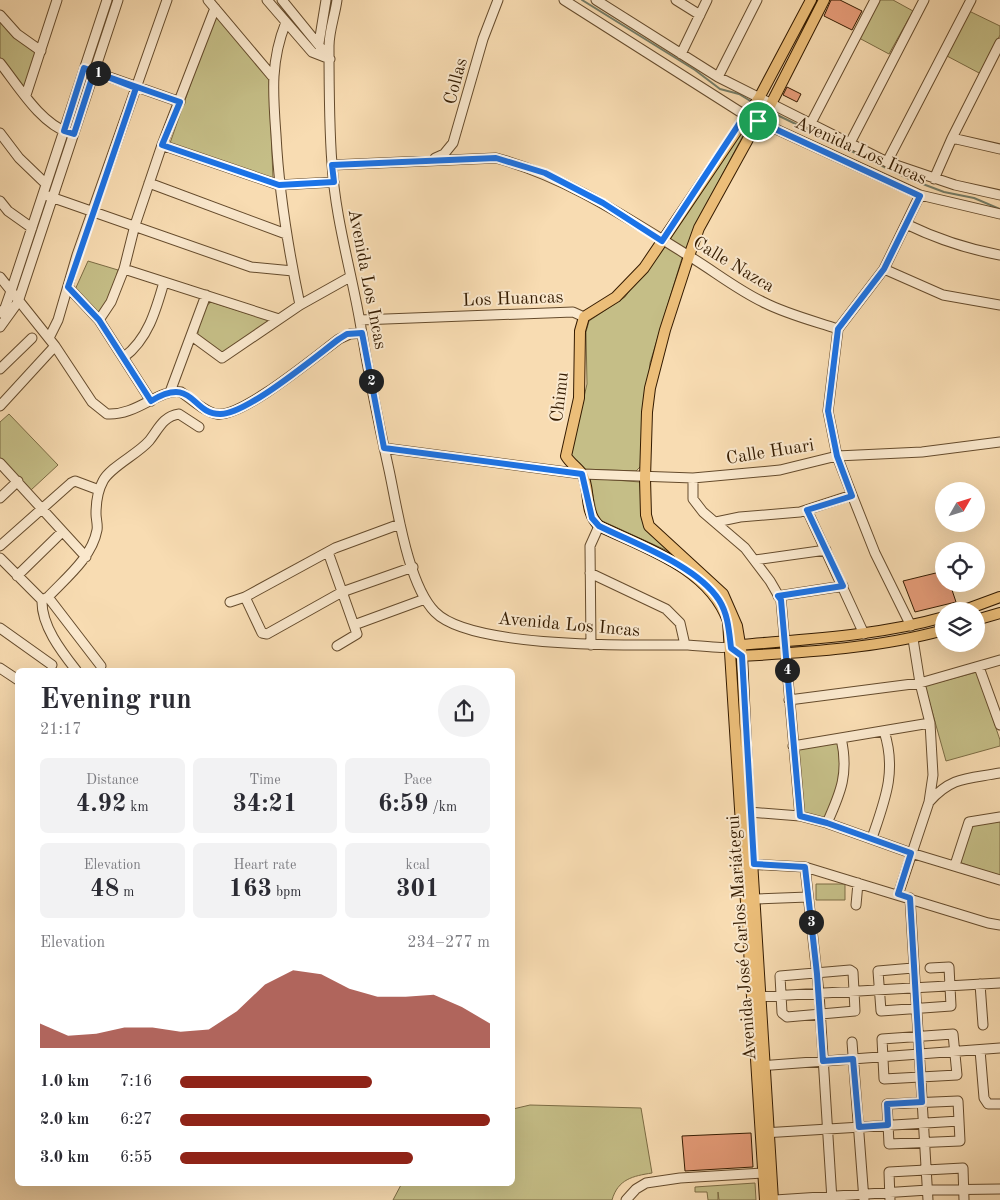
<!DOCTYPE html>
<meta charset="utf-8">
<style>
body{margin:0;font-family:"Old Standard TT",serif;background:#f2f2f3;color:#2b2b33;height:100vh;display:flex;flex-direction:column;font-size:19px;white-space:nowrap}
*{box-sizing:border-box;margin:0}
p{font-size:16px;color:#7c7c81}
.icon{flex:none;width:28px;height:28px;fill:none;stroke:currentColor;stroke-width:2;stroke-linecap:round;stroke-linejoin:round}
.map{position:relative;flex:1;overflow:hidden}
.details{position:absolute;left:15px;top:668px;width:500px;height:518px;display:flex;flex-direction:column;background:#fff;border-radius:8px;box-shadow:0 5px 20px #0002}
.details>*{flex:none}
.needle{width:32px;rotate:51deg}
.controls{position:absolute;left:935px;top:482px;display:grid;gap:10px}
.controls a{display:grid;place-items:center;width:50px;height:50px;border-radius:50%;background:#fff;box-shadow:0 5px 20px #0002;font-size:25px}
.pin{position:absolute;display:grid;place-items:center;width:42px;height:42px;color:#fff;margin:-21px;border:2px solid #fff;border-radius:50%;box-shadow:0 1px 5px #0007}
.km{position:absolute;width:25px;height:25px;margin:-12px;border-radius:50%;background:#222;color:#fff;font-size:14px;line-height:25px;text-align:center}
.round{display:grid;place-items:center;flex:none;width:52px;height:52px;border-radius:26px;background:#f2f2f3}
.head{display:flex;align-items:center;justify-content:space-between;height:85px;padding:0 25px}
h1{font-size:28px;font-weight:700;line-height:38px}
.metrics{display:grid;grid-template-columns:repeat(3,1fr);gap:8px;height:85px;padding:5px 25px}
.metrics div{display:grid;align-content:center;border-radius:8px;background:#f2f2f3;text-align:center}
.metrics b{font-size:25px;font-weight:700}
.metrics small{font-size:14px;font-weight:400}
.metrics p{font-size:14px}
.chart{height:140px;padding:10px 25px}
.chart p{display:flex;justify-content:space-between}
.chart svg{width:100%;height:90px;margin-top:5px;fill:#8f2418;opacity:.7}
ul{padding:0 25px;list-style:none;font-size:16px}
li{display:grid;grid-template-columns:80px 60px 1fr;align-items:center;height:38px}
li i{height:12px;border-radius:6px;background:#8f2418}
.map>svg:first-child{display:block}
</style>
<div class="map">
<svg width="1000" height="1200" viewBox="0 0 1000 1200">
<rect width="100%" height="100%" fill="#f8dcb2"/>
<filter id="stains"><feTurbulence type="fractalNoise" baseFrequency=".004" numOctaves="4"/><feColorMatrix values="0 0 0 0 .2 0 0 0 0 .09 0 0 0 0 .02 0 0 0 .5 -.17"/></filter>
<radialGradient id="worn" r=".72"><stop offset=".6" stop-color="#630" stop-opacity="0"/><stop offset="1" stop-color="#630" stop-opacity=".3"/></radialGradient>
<path fill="#c5be87" stroke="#7c6c44" d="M880,0H893L913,11L889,54L859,38Z
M969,11L1000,26V35L981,74L947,56Z
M215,14L269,78L273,179L169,146Z
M0,17L38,52L26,89L0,58Z
M746,121L748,126L712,194L686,252L662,237Z
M661,245L667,246L682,258L650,363L642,465L636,471L581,469L572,458L571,453L587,384L586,332L589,321L625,297Z
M88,261L118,270L111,296L99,313L74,292Z
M211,302L271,321L221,353L198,337C197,328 203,306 211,302Z
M9,414L58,465L31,490L0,458V422Z
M589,478L640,482L642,518L670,552L598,519Z
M977,672L1000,740V746L946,761L925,686Z
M838,741L842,770L826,821L801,814L795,747Z
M1000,820V877L959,862L972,826Z
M816,884H845V900H816Z
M530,1105L641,1108L652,1173C633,1176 618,1179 612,1200H393L402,1183L512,1182L513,1109Z
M755,1183L756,1200H719L718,1192V1200H708L707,1192H695V1187Z"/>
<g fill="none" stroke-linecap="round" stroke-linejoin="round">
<path stroke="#737c67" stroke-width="2" d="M582,0L695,70L720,89L739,94L752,102
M771,112L907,178L944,192L974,198L1000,209"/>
</g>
<path fill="#e89d7a" stroke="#341b00" d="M840,0L862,11L852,30L824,16L831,0Z
M787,87L801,94L797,102L783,95Z
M944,571V584H950L956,602L915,612L903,581Z
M751,1133L753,1167L685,1171L682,1136Z"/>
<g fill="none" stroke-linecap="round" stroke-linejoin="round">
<g stroke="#654b2c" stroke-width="11">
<path id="minor" d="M208,0L272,76
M267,0L312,52L330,59
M282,0L330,59
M337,0C335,15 329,31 329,46C329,85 329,126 332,164C335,217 351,270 360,322C368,371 378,421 389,470C397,507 408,585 435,612C471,649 635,645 688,645C705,646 725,650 740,645
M564,0L745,115L920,195L1000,214
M596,0L718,77L887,162L955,185L1000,195
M676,0L700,15
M0,15L17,34L41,51
M286,22C270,62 273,94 276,135C279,193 288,248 300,305
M319,43L326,0
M681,54L707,0
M0,63C19,87 40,123 69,133
M89,70L180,102
M718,77L757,0
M26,95L57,0
M811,123L875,0
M0,133L19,158L46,184
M952,138L1000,149
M850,143L924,0
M162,145L279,185L334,182
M435,158L444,154L453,143L483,39L498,0
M887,162L971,0
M332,165L496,158C567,177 627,218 689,256C714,271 736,289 763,302C786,314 814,321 838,329
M934,179L952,138L1000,43
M149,183L286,234
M48,196L251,267L293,271
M0,201L8,211L32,228
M906,224C937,239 967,249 1000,255
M124,269L279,319
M884,269L943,295L1000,305
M0,277L55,346L92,402L107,414C137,416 159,388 181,392C191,399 205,412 217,414C242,418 317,355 339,339L350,334L362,333
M68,287L99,320L151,401
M0,313L5,308L11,291L107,0
M99,320L111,302L124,269L135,225L162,145L215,8
M360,320L573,312L584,317
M0,327L18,302L118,0
M192,336L222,358L300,305L350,277
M49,338L58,320L77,255L167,0
M124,357C148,339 156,310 164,282
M0,369L32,338
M170,392L206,295
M0,406L55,346
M384,448L582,474L693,478L780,470L837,456L922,452L1000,442
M0,463L86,557
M693,478V499L703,512L745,548L770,581L781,600L800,816
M0,498L18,481
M807,510L864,634
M716,522L740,517L800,512L852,495
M0,546L71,483L75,481L99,490
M328,552L357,634L337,646
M0,558L42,600C41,625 61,651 76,670
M755,560L826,550
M590,573L666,609L680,623L685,645
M17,576L62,532
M778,596L843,586
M48,597L101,666
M245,597L262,633L267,634L342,592L413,567
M42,600L48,597C67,577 92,557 97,530C98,525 96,519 96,514C96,504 98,490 103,481C110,467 138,454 149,441C158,430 163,416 179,414L199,427
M230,602L245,597L335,548L400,524
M354,625L425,599
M911,626L875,553L852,495L837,456L828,411L838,329L884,269L920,195
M0,628L52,665
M591,645L590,546L599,526
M979,667L1000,725
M0,668L18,680
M789,700L920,683L1000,660
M793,746L930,723
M929,802C952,776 968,779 1000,773
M749,812L800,816L827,823L911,853L1000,880
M827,823C841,792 849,773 841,738
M872,838C885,800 897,771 884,731
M747,864L805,867L988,923L1000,925
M955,865L969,822L1000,817
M805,867L819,993L832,1200
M898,895L929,802L933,775L930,723L920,683L913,639
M910,898L928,1200
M756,899L808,897
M856,905L858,883
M913,968L878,971L881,1011L951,1006L949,967L930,968
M850,970L853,972L855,1011L787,1017L782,1013L780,976Z
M980,984L983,1025
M753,997L1000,983
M953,1034L957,1075L884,1079L882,1039Z
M852,1042L864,1200
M980,1050L984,1098L988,1104H1000
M758,1066L1000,1048
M958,1101L960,1141L889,1144L887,1104Z
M763,1133L959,1121
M626,1200L636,1189L646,1183L680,1178L763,1173L770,1175
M775,1200L928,1190L1000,1189
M890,1200L889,1172L963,1168L964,1200"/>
</g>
<g stroke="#341b00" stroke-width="12">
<path id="major" d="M962,611L1000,597
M976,620L1000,613
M740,645C808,639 877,636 944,617
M738,653L742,656C809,652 879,648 944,630
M765,1200L728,621C709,568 645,548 599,526C583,510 591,489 582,474C578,468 570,463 566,456L579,398L580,331L584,317L616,297L644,268L759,98L811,0
M773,1200L749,812L742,656L737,626L723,594L649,526L646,515L645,478L647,412L650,388L665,330L689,256L699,228L758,121L771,104L824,0"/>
</g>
<use href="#minor" stroke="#fae8cd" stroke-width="9"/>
<use href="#major" stroke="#ecbe79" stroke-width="10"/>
</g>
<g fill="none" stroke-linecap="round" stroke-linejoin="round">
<g stroke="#fff" stroke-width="10">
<path id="route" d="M758,121L745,115L662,241L603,203L545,173L496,158L332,165L334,182L279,185L162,145L180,102L94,72L74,134L64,131L84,68L100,74L136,88L68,287L99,320L151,401C194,375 191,414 220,414C246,415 316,356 339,339L347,334L362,333L384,448L582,474L592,518L599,526C635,544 696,565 719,600C728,614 729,631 731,648L742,656L754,864L805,867L817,974L823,1061L853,1059L859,1127L888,1125L887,1104L922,1102L910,898L898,894L911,853L827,823L800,816L781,600L778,596L843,586L807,510L852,496L837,456L828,411L838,329L884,269L920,196L758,121"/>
</g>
<use href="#route" stroke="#1a73e8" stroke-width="6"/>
</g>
<g text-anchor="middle" stroke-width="4" stroke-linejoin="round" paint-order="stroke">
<g font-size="18" fill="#341b00" stroke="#fae8cd">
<text transform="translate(455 81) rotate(-75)" y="6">Collas</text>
<text transform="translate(861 150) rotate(24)" y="6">Avenida Los Incas</text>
<text transform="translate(734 264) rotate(31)" y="6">Calle Nazca</text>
<text transform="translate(368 279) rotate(79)" y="6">Avenida Los Incas</text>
<text transform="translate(513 298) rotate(-2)" y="6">Los Huancas</text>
<text transform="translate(559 397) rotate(-83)" y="6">Chimu</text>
<text transform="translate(770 451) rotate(-9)" y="6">Calle Huari</text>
<text transform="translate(569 624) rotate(5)" y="6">Avenida Los Incas</text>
<text transform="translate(741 938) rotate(-94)" y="6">Avenida José Carlos Mariátegui</text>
</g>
</g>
<rect width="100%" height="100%" filter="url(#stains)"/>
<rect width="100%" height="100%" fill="url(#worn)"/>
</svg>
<div class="controls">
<a><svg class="needle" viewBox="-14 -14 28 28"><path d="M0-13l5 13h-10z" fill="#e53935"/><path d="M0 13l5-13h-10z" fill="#7c7c81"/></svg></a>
<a><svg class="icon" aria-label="locate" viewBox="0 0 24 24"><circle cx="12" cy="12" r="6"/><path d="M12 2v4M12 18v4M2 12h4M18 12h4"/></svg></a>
<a><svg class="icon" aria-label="layers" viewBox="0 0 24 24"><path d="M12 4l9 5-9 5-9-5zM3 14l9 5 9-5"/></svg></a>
</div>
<div class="pin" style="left:758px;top:121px;background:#1e9e55"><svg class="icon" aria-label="arrive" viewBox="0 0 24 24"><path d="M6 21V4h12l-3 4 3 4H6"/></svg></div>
<b class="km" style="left:98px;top:73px">1</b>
<b class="km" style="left:371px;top:381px">2</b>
<b class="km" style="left:811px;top:922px">3</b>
<b class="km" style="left:787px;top:670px">4</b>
<section class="details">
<div class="head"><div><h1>Evening run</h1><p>21:17</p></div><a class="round"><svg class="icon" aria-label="share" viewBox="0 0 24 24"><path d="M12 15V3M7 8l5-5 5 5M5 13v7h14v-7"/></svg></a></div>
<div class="metrics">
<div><p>Distance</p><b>4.92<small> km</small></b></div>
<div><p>Time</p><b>34:21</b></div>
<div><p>Pace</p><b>6:59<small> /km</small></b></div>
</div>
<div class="metrics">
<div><p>Elevation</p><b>48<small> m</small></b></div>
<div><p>Heart rate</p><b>163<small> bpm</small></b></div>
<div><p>kcal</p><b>301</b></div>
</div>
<div class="chart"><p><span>Elevation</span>234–277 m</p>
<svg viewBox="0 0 160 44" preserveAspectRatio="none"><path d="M0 44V32L10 38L20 37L30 34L40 34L50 36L60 35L70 26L80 13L90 6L100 8L110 15L120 19L130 19L140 18L150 24L160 32V44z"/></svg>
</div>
<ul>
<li><b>1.0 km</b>7:16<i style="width:62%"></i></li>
<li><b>2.0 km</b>6:27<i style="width:100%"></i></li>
<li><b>3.0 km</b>6:55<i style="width:75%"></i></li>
</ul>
</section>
</div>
